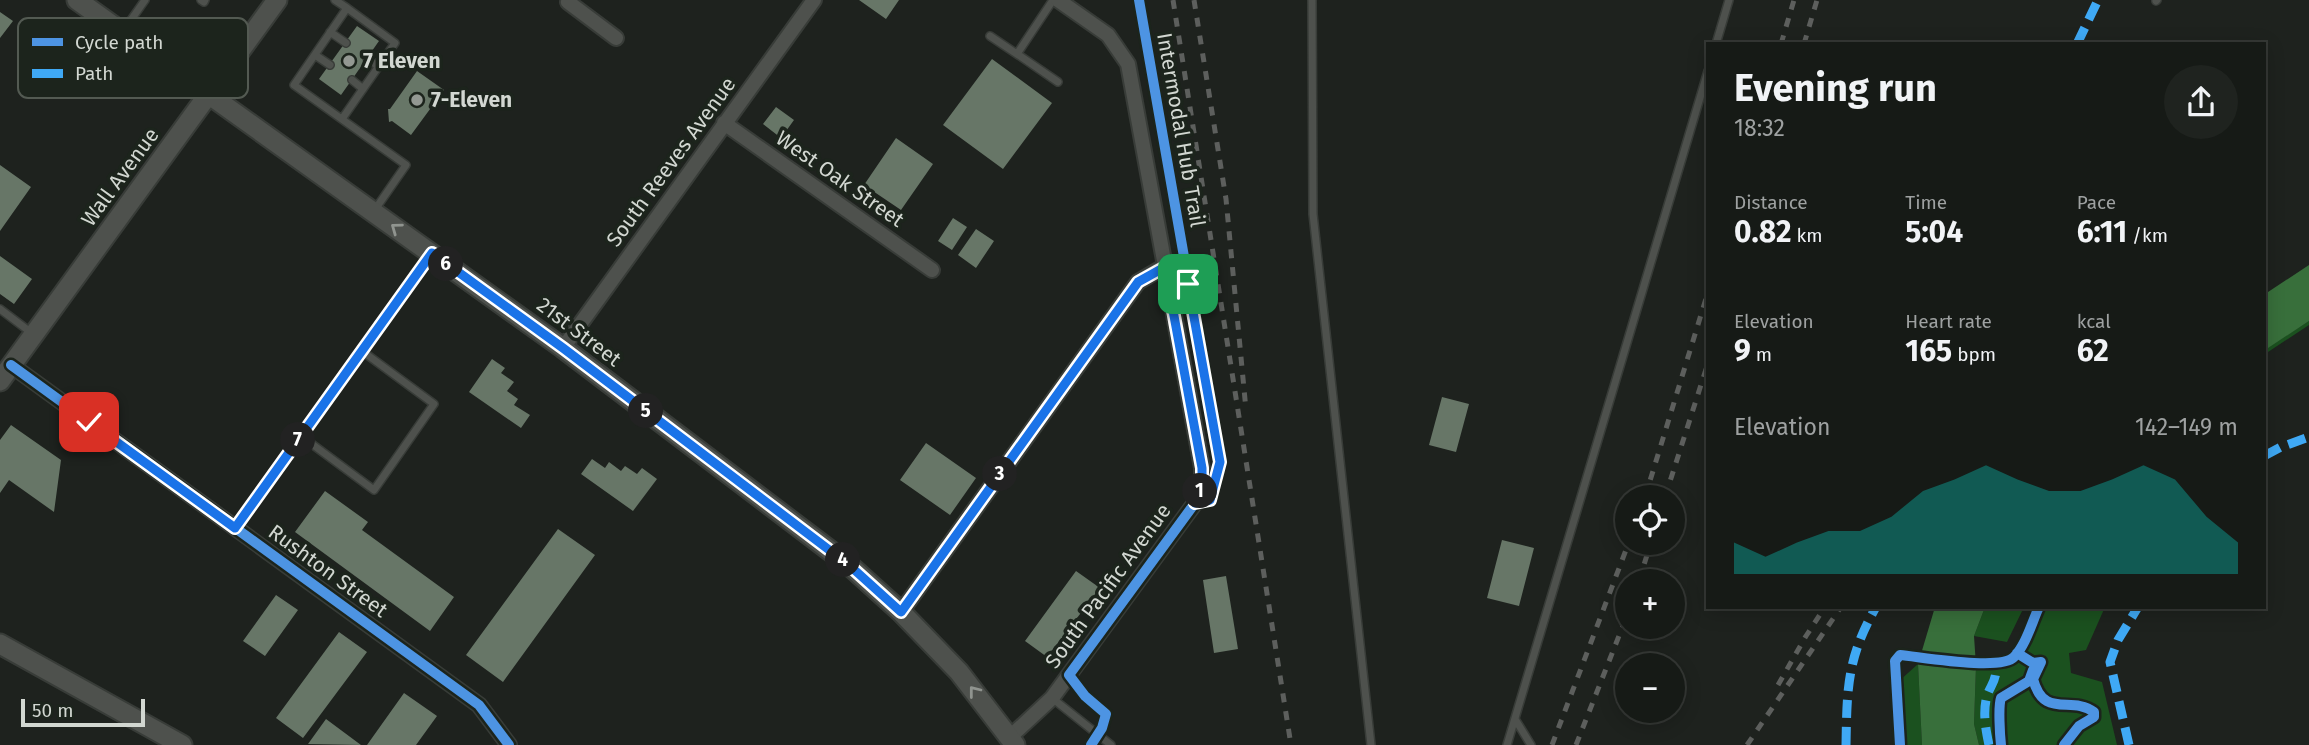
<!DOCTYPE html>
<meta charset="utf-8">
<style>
body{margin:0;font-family:"Fira Sans",sans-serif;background:#1f231f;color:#f1f3f6;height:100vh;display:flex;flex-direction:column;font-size:26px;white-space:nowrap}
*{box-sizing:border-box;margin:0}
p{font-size:23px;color:#9ea1a1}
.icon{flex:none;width:38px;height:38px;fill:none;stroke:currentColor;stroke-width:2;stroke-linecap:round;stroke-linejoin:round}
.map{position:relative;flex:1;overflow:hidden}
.panel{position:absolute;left:1706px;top:42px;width:560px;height:567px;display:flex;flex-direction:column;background:#161a16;border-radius:0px;box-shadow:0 4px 18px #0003,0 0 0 2px #353835}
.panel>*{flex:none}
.fabs{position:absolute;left:1615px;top:485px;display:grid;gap:14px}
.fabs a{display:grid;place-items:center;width:70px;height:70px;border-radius:50%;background:#161a16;box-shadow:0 4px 18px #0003,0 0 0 2px #353835;font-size:35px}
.scale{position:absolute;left:21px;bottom:18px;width:124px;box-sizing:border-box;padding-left:7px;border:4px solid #d2d7d1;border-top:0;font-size:19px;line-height:24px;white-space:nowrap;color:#d2d7d1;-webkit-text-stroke:5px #1c241c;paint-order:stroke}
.pin{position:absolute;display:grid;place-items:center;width:60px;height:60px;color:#fff;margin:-30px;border-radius:14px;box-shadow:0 4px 10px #0006}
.km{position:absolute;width:35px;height:35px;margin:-18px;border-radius:50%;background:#222;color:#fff;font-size:19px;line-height:35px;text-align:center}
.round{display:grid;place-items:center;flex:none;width:74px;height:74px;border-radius:37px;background:#1f231f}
.overview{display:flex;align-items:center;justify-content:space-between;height:119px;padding:0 28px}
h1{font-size:38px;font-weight:700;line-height:52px}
.figures{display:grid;grid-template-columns:repeat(3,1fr);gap:10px;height:119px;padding:7px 28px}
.figures div{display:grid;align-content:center}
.figures b{font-size:30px;font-weight:700}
.figures small{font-size:19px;font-weight:400}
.figures p{font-size:19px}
.chart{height:196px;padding:14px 28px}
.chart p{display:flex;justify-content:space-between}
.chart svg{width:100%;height:126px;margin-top:7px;fill:#0f766e;opacity:.7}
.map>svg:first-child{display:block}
</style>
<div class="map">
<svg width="2309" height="745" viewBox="0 0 2309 745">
<rect width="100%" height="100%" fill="#1e221e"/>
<path fill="#1b511f" d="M2309,321V325L2265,354L2264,350Z
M1985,607H2024L2007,642L1974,636Z
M2045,607H2105L2086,650L2069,653L2071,673L2102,682L2117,745H1979L1974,724L1976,666C1991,668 2003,670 2015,662Z
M1918,664L1922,745H1904L1898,682Z"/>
<path fill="#386f3b" d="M2309,265V321L2265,350V294Z
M1935,607H1985L1974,636L1976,666L1974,724L1979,745H1922L1918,664Z"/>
<path fill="#677667" d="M859,0H899L886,19Z
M0,12L13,21L0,38Z
M357,26L379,41L341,95L319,79Z
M992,59L1052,103L1003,169L943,125Z
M417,71L444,90L411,135L392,121L389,122L388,109H390Z
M776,107L794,120L781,138L763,124Z
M896,138L933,164L901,210L864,185Z
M0,165L31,187L0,231Z
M953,218L967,227L952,250L938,241Z
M976,229L994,241L976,268L958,255Z
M0,256L32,279L14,304L0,294Z
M492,359L505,368L501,373L514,382L507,391L518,399L514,405L530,415L521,428L469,392Z
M1442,397L1469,404L1456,452L1429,445Z
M11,425L61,460L54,512L9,480L0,493V440Z
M926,443L976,478L950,515L900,480Z
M592,459L605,468L609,462L621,471L625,466L637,474L642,468L657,479L633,511L581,474Z
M325,491L368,522L362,530L454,597L430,631L295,532Z
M558,529L595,555L503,682L466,655Z
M1502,540L1534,548L1519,606L1487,598Z
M1076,571L1100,588L1047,657L1025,641Z
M1226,576L1238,649L1214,653L1203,580Z
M276,595L298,610L265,656L243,641Z
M339,632L367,652L303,738L276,718Z
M404,693L437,716L416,745H367Z
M326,719L361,745L308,744Z"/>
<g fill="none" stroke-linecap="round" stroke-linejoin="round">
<g stroke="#383c38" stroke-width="10">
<path id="service" d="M201,0L204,2L205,0
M335,0L347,8L294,85L406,165L374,211
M1053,0L1017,54L1058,82
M1312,0L1313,214L1371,745
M2156,1L2157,0
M124,30L145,0
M330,32L346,43
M990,36L1017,54
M1716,44L1729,0
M315,55L330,65
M367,58L379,67
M352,80L363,89
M342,119L395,43L347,8
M0,309L33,334
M301,436L374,490L434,404L362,351
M235,528L432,254
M1052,698L1111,745
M1515,719L1531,745
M1507,745L1708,71"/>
</g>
<g stroke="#383c38" stroke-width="18">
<path id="minor" d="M569,0L568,2L616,38
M724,123L932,270
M563,348L814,0
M11,365L479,705L509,745
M901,612L1138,282L1165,266
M1010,737L1052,698L1195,503L1202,487V468L1128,64L1108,35L1058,0"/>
</g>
<g stroke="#383c38" stroke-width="23">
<path id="secondary" d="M77,0L563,348L849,565L901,612L959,672L1015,745
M0,381L277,0
M0,644L182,745"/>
</g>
<use href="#service" stroke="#4e514d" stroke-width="7"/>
<use href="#minor" stroke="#4e514d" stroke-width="14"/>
<use href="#secondary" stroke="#4e514d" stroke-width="19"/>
<path stroke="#5d5f5d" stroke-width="5" stroke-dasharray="9 9" stroke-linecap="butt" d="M1173,0L1291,745
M1194,0L1226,199L1246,410
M1781,44L1794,0
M1804,44L1817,0
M1645,497L1708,292
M1665,497L1708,363
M1639,581L1651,542
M1778,685L1806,636L1825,607
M1552,745L1629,542
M1576,745L1628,613
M1747,745L1841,607"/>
<path stroke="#3fa9f5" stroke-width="9" stroke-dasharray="18 9" stroke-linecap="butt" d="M2077,44L2098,0
M2264,456L2281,447L2309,437
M1846,745C1847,688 1847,658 1876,607
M1989,745C1986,731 1983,715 1986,700C1989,685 1997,684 1996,664
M2129,745L2110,662L2118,640L2138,607"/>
<g stroke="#1c241c" stroke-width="15">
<path id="cycleway" d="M11,365L479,705L509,745
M2017,653L2033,663L2041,662L2033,679C2044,720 2071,695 2094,712V717L2079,726L2064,745
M1091,745L1102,728L1106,714L1085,696L1069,675L1195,503L1210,500L1220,462L1139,0
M1900,745L1895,661L1900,655C1922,657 2001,671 2014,657C2026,645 2032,622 2039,607
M2001,745C2000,736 1998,706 2001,698L2029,681L2033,670"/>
</g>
<use href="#cycleway" stroke="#4d94e3" stroke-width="10"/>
</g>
<defs><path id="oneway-chevron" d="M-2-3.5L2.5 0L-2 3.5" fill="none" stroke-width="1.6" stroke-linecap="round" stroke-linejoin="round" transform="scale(1.75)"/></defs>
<g stroke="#90948f">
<use href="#oneway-chevron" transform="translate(396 228) rotate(-144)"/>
<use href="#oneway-chevron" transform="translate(974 691) rotate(-128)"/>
</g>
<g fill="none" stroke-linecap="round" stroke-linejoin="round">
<g stroke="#fff" stroke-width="14">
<path id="route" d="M89,422L235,528L432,253L563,348L849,565L901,612L1138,282L1165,267L1202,468V486L1195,503L1210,500L1220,462L1188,284"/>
</g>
<use href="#route" stroke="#1a73e8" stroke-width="9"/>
</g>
<g fill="#939892" stroke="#1c241c" stroke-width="2.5">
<circle cx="349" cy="61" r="7"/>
<circle cx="417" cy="100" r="7"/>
</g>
<g text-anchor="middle" stroke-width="7" stroke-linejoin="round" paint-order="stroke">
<g font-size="21" font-weight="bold" fill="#d2d7d1" stroke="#1c241c" text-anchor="start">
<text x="363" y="68">7 Eleven</text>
<text x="431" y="107">7-Eleven</text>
</g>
<g font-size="21" fill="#d2d7d1" stroke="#1c241c">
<text transform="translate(1181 130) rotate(80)" y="7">Intermodal Hub Trail</text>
<text transform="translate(671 162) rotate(-54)" y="7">South Reeves Avenue</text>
<text transform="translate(120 177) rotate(-54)" y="7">Wall Avenue</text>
<text transform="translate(840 179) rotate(35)" y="7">West Oak Street</text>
<text transform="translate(579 332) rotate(37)" y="7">21st Street</text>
<text transform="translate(328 571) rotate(36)" y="7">Rushton Street</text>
<text transform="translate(1108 586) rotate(-54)" y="7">South Pacific Avenue</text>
</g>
</g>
<rect x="18" y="18" width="230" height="80" rx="10" fill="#1c241c" stroke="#535a52" stroke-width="2"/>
<rect x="32" y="38" width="31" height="8" fill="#4d94e3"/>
<rect x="32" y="69" width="31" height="9" fill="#3fa9f5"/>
<g font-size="19" fill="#d2d7d1">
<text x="75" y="49">Cycle path</text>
<text x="75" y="80">Path</text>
</g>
</svg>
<div class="fabs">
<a><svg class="icon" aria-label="locate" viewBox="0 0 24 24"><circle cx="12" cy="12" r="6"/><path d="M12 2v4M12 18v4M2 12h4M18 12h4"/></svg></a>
<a>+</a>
<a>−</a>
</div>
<div class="scale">50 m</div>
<div class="pin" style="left:1188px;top:284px;background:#1e9e55"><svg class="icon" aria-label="arrive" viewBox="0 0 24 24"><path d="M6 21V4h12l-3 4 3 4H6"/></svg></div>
<div class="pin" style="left:89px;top:422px;background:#d93025"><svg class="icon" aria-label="check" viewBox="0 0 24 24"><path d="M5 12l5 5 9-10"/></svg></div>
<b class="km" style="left:1200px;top:491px">1</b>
<b class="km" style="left:1000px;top:474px">3</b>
<b class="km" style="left:843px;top:560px">4</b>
<b class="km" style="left:646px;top:411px">5</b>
<b class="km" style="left:446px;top:264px">6</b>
<b class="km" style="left:298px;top:440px">7</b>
<section class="panel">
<div class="overview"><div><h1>Evening run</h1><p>18:32</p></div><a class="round"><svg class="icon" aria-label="share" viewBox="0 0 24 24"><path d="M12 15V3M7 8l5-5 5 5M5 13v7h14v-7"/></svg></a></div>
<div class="figures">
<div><p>Distance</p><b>0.82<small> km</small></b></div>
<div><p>Time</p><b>5:04</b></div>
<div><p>Pace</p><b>6:11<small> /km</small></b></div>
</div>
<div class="figures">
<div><p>Elevation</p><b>9<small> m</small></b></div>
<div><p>Heart rate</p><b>165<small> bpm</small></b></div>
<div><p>kcal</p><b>62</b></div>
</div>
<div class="chart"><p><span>Elevation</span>142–149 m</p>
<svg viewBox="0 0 160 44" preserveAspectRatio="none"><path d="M0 44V33L10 38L20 33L30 29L40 29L50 24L60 15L70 11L80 6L90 11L100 15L110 15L120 11L130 6L140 11L150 24L160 33V44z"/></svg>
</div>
</section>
</div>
